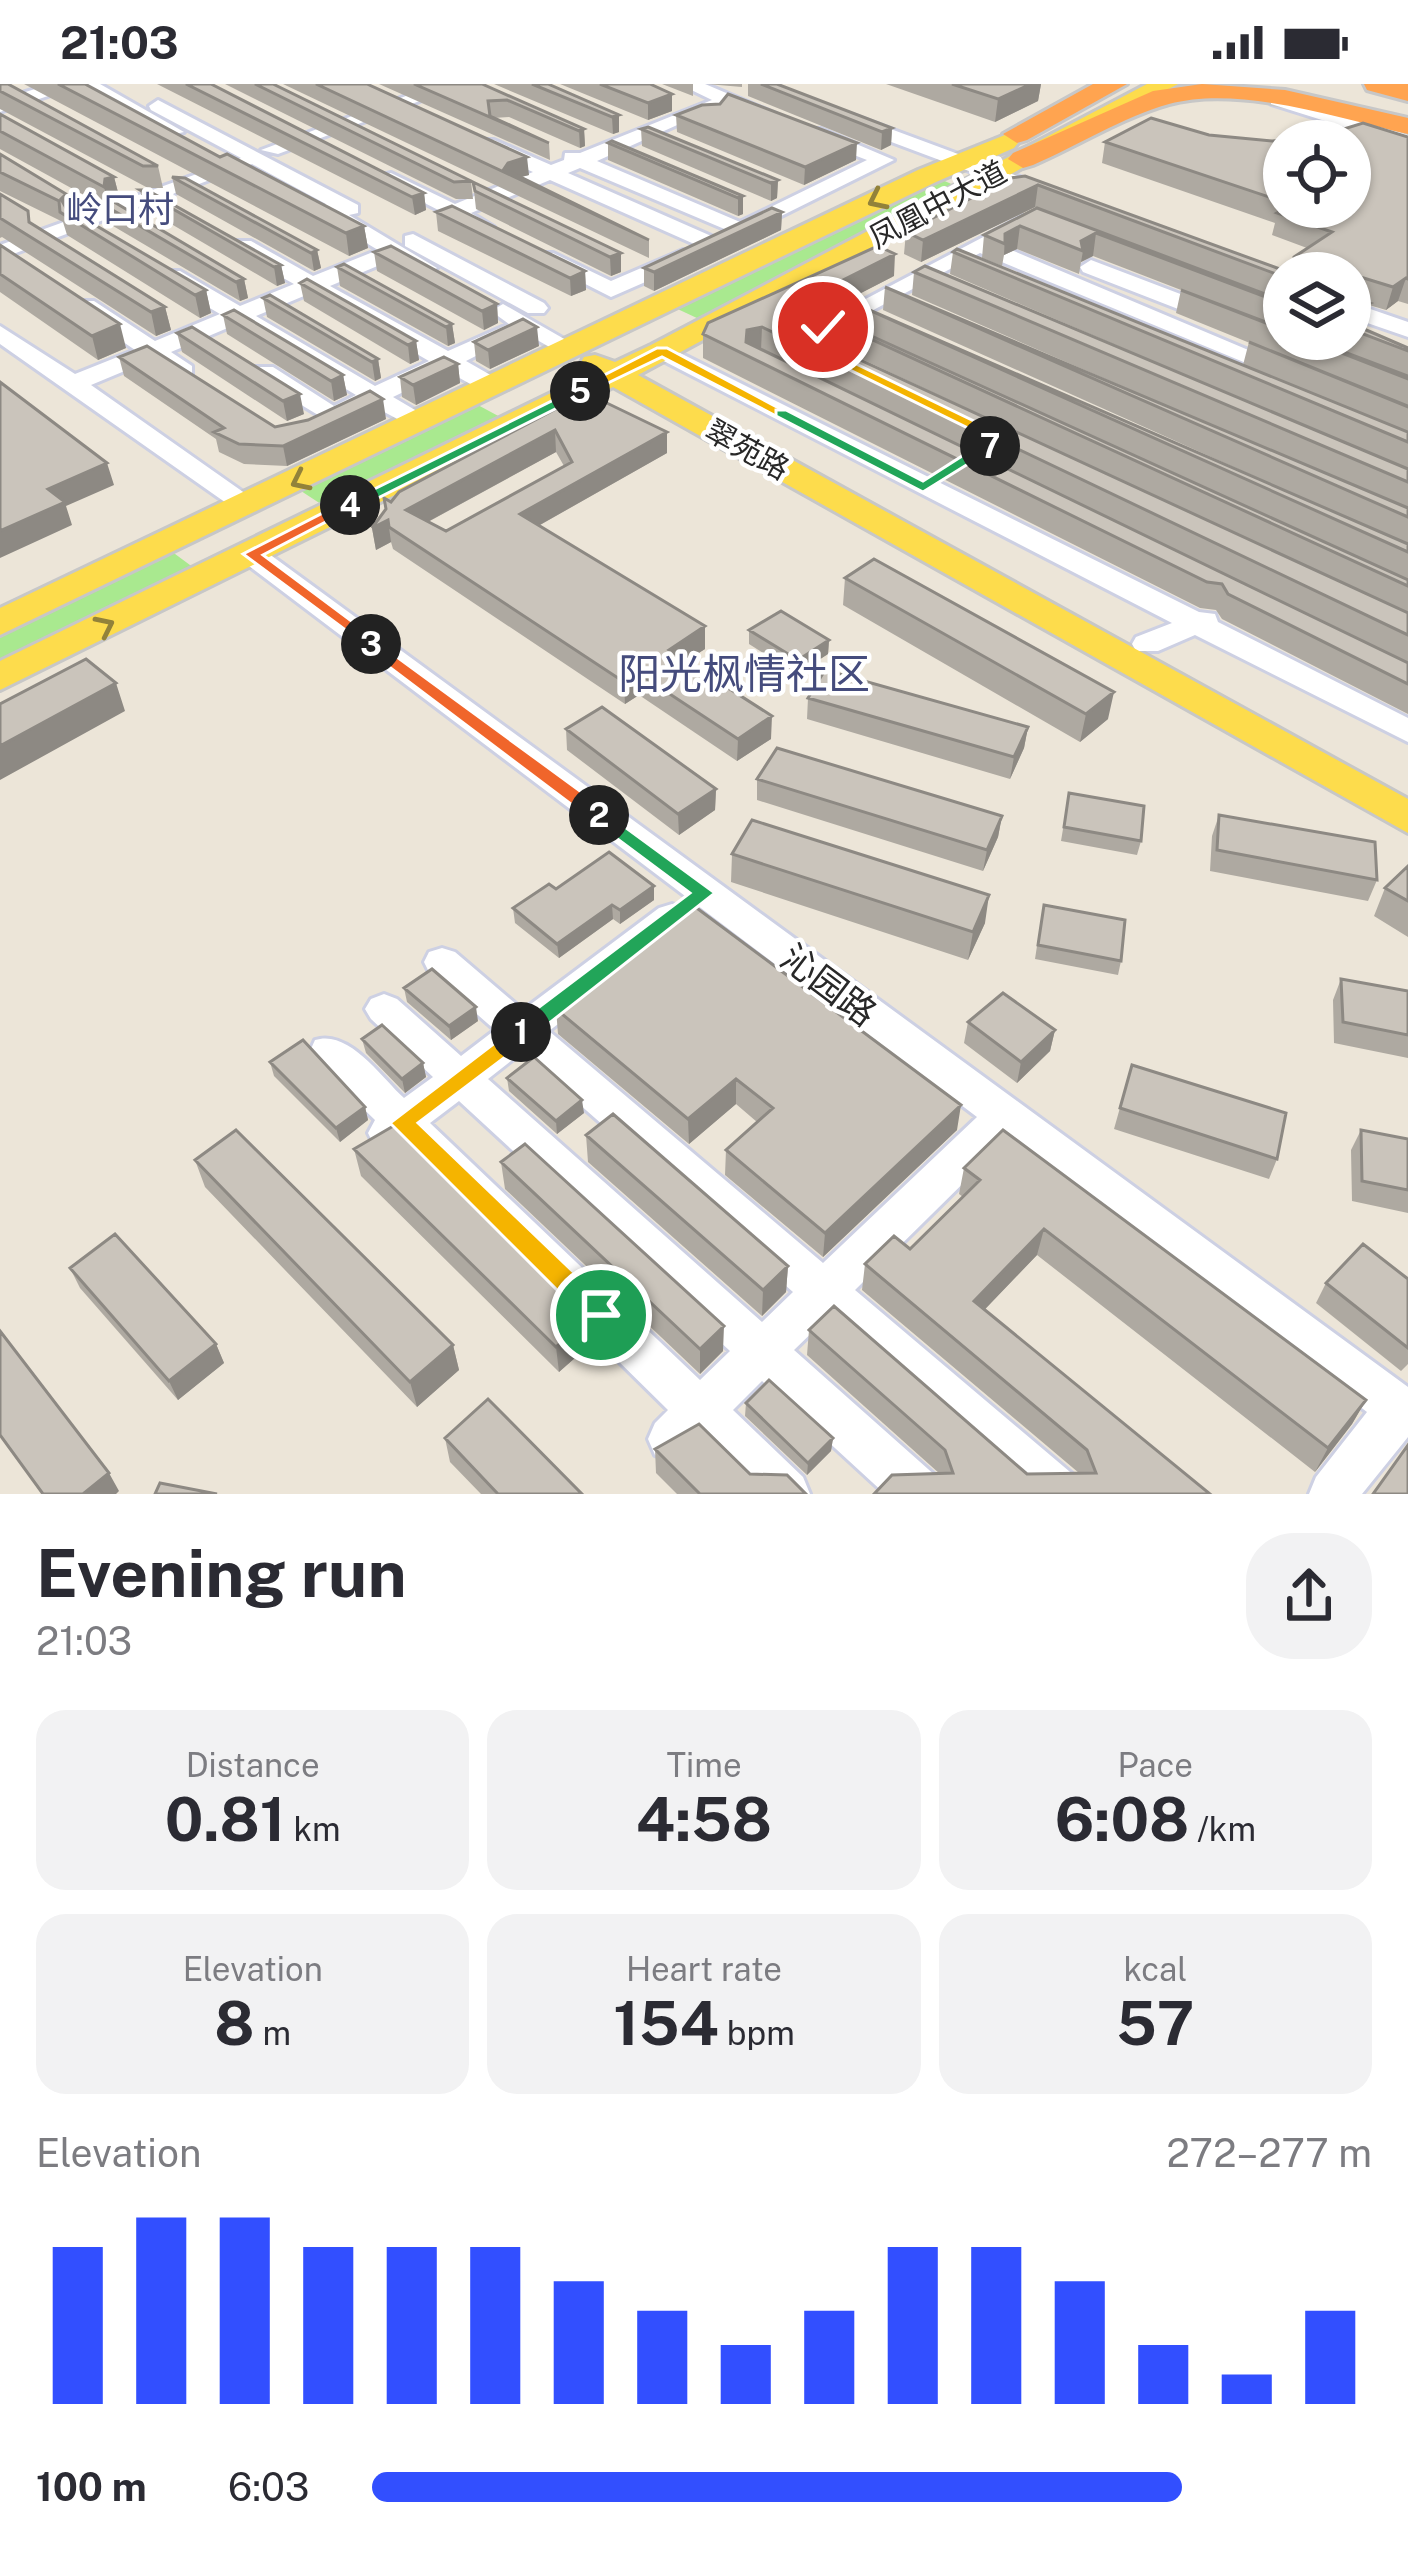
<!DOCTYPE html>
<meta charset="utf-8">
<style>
body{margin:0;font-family:"Public Sans","Noto Sans SC",sans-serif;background:#f2f2f3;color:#2b2b33;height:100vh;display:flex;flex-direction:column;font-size:45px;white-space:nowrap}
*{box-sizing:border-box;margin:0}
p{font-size:39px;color:#7c7c81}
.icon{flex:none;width:66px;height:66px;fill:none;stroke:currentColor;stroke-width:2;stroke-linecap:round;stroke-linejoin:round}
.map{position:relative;height:1410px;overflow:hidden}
.sheet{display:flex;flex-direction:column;background:#fff;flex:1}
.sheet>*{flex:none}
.controls{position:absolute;left:1263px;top:36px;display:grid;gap:24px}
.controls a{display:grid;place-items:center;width:108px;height:108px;border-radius:50%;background:#fff;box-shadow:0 3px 9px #0004;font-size:60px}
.pin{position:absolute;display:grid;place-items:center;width:102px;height:102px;color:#fff;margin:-51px;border:6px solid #fff;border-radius:50%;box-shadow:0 3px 12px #0007}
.km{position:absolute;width:60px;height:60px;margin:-30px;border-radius:50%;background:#222;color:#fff;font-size:33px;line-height:60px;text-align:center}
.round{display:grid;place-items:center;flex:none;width:126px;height:126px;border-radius:48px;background:#f2f2f3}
.overview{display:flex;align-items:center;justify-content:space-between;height:204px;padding:0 36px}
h1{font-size:66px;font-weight:700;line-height:90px}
.stats{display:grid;grid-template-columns:repeat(3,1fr);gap:18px;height:204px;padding:12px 36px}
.stats div{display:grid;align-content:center;border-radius:30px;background:#f2f2f3;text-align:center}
.stats b{font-size:60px;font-weight:700}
.stats small{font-size:33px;font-weight:400}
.stats p{font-size:33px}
.chart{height:336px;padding:24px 36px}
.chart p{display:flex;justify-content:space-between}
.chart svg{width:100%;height:216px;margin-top:12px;stroke:#324fff;stroke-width:6}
ul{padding:0 36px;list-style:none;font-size:39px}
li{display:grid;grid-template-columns:192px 144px 1fr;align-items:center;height:90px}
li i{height:30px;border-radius:15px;background:#324fff}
.status{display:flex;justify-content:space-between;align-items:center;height:84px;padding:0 60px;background:#fff;direction:ltr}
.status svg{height:33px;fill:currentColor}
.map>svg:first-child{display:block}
</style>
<div class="status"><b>21:03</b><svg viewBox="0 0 49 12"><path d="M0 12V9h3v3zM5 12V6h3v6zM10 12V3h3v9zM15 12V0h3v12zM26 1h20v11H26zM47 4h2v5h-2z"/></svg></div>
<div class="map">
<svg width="1408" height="1410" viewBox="0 0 1408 1410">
<rect width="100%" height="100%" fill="#ece5d8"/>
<path fill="#a9e98f" d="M933,92L963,105L699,235L669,221Z
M476,320L502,334L327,424L301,407Z
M167,464L194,484L0,579V544Z"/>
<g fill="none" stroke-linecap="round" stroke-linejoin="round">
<g stroke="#cdd0e3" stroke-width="6">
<path id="minor" d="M51,0H100L184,48L167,52L78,2L0,28V16Z
M438,0H465L278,70L261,66Z
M679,0H705L776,30L766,36L724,20L597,77L740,138L867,76L807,53V45H821L894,76L741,152L580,84L568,89L718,155V165L710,167L550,96L471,129L494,143L483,149L374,93L391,89L455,120L533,88L480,64V56H494L551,81L564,76L565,69H580L712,16Z
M1271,12H1285L1408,51V63L1271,20Z
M158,16L358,121V129L349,131L437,184L426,191L394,175L330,202L448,267L509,240L491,227L503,220L580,264L576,269H560L523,248L466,277L501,297L504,302L501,307H483L447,287L393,313L427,333L431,338L427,343L418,346L373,322L333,340L255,293V283H273L334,322L356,311L237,240L171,268L192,282V292H174L151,276L91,301L263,422L249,430L239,428L0,260V242L75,290L135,266L78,227V217H94L155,257L220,230L164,197V187H180L240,222L294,200L235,167V157H251L313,192L378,166L318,130V122L326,120L252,80L0,175V161L241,74L151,26L149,22ZM311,209L429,277L375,302L256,232Z
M853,31L1031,97L1034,101L1017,105L846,41L843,37Z
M1023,132L1034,138L1031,143L997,160L1296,286L1293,291H1275L980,169L806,262L798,264L786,257Z
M413,150L544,219L548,224L544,229H528L405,162V152Z
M683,166L694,173L691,178L611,213L534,174L537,169H553L611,197Z
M1091,176L1225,227L1229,232L1217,239L1209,237L1083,188L1080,183Z
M1350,218L1408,238V253L1350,233Z
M662,260L1199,528L1215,530L1218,538L1408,634V658L1195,551L1158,567H1136L1132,560L1136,553L1172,539L654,272L650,267Z
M251,462L261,464L1408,1303V1353L1362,1410H1309L1316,1393L1367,1328L1007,1056L855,1206L1076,1393L1083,1410H1023L825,1236L794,1266L937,1393L944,1410H885L762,1297L733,1326L803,1393L810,1410H752L700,1358L671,1378L655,1371L648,1355L655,1339L668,1326L400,1062L388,1066L374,1061L368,1049L375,1036L315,978L310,967L315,956C349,945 381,993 404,1014L433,993L371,935L365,925L371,915L384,910L397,915L461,972L495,946L429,888L424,878L429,868L442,864L455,868L523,926L659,824L672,820L685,824L690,833L685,842L549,947L823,1179L977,1033L241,476L237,470L241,464ZM521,969L793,1208L762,1238L488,995ZM459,1017L730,1267L700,1296L430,1039Z"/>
</g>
<g stroke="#c7c7c7" stroke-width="6">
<path id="major" d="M1147,0H1178L638,291L1408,715V749L613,303L0,606V577L590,290L580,280L584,273L595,271L615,278L651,261Z
M1005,51L1014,54L1018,59L1014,64L936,98L0,551V524L918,86Z"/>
</g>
<g stroke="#c7c7c7" stroke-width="6">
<path id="highway" d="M1093,0H1127L1027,56L1017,59L1003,50Z
M1202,0L1285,6L1408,34V50C1338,34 1240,1 1169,20C1123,33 1077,62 1033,81L1023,84L1008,75L1013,69L1153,7Z
M1364,0H1408V17L1367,6Z"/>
</g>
<use href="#minor" fill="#fff" fill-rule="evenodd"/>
<use href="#major" fill="#fddc4c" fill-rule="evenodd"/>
<use href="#highway" fill="#ffa450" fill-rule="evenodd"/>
</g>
<path fill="#aea9a1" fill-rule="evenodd" d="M0,0L158,82L163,104H148L0,25Z
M24,0H85L220,73L364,142L368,164L349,172Z
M157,0H211L424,109L426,126L415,131Z
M225,0H273L471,97L473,115H456Z
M283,0H367L529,91L521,93L649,156V174Z
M379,0H482L584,45L585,62L580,64L509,33L493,34L549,59L550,76Z
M494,0H548L619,31V48L613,50Z
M560,0H650L672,27L648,36Z
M662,0H693V12Z
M707,0H742V3Z
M748,0H777L892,44L891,61L881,66L748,12Z
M886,0H1041L1038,17L995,38Z
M0,30L114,93L120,116L112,117L244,195L248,214L240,217L108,139L104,122L0,65Z
M676,31L856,76L804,101L677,48Z
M641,45L778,96L777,114L771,117L642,62Z
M1209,51L1272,57L1408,53V220L1398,217L1386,226L1369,221L1363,242L1360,243L1408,264V468L1278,403L883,226L885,203L1246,356L912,211L914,188L1232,311L950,190L953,168L1243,281L1249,258L1272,268L1176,229L1181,206L1194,211L1093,172L1081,178L1079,190L1017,165L1004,171L1002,182L982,174L984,151L1037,124L1035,123L921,178L904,170L906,148L1025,92L1288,188L1291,187L1294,173L1307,164L1272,151L1275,139L1102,79L1105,58ZM1284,57L1350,123H1284ZM1284,189H1350V255H1284Z
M608,59L743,112V130L738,132L608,76Z
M0,70L71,127L206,206L211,229L200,234L67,151L63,138L0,107Z
M172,93L317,166L321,184L314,187L176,110Z
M473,98L621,169V188L611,192L476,125Z
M140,106L281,181L285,199L277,202L144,124Z
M0,110L31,140L165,223L171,246L156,252L2,153L0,154Z
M436,128L585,187L586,206L571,212L438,147Z
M782,128L781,146L654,207L644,202V184Z
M0,161L126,264L98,276L0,208Z
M374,168L497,220L498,239L484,246L377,187Z
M337,183L452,240L455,259L448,262L340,202Z
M894,192L830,225L828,232L849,242L851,218L1408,468V630L1222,535L1216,526L1200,524L703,274V250ZM800,246L1049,363L798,247Z
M300,199L416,257L419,276L410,280L304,217Z
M263,214L378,275L381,294L375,297L267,233Z
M223,231L343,291L347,311L334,317L227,250Z
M177,249L304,330L287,337L182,268Z
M474,258L539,262L490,285L476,277Z
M119,273L275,343L386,335L287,382L244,380L219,368L216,355L124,292Z
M458,280L460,299L416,321L402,313L400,293Z
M586,309L667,369L540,441L705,565L686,577L771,655L737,677L639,611L625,620L393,465L391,458L376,466L372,444L391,418ZM556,368L564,382L446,447L428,438Z
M845,494L1108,635L1080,658L843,521Z
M749,546L829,556L828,570L797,590L749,560Z
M808,614L1028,643L1024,664L1010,695L807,635Z
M566,645L716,705L715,726L679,751L567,666Z
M757,695L1002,732L998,753L983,787L757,716Z
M1069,709L1141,757L1137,771L1061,757Z
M1219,731L1377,796L1368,817L1210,787L1212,752Z
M732,770L985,839L968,876L731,798Z
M1408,782V853L1374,832L1385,804Z
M654,802V816L620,840L613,835L559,874L515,839L513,824L556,805Z
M1041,836L1121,877L1118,891L1035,875Z
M1341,895L1408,907V974L1334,959L1333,916Z
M404,904L478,937L451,956L407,918Z
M556,925L957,1046L823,1173L725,1091L726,1066L757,1038L736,1020L689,1060L558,950Z
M968,938L1055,946L1050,967L1017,999L964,959Z
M362,955L423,979L426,993L405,1009L366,969Z
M270,978L365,1023L368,1036L340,1058L274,992Z
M1132,981L1277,1075L1269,1095L1114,1045Z
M507,994L584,1029L557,1050L509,1007Z
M1361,1046L1408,1055V1129L1352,1117L1351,1066Z
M586,1051L788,1182L786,1208L762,1232L588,1078Z
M354,1065L593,1258L559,1288L361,1092Z
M195,1076L453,1261L459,1286L417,1323L205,1103Z
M501,1078L723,1267L700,1290L505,1105Z
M964,1084L1366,1316L1352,1340L1315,1388L1037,1171L984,1226L1210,1410L940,1390L807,1271L809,1246L1027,1390L1079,1389L862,1206L865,1180L910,1165L963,1113L959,1110Z
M70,1184L216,1260L224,1279L178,1316L80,1204Z
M1408,1195V1280L1401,1287L1316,1219L1326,1199Z
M746,1319L833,1354L831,1367L807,1391L745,1332Z
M445,1354L582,1410H481L450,1378Z
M655,1365L750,1390L806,1410H677L656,1389Z"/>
<path fill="#8d8983" d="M1031,0H1041L1038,17L995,38L998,15Z
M672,10V27L648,36V19Z
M619,31V48L613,50L612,33Z
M892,44L891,61L881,66L882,48Z
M584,45L585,62L580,64L579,47Z
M857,59L856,76L804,101L805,83Z
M527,73L529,91L517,94L504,85L508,79Z
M114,93L120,116L111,117L110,125L104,103L105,95Z
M778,96L777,114L771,117V99Z
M1038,101L1035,123L921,178L923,156Z
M424,109L426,126L415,131L412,113Z
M66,110L73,132L70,134L61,115Z
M743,112V130L738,132V114Z
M782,128L781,146L654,207V188Z
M364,142L368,164L349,172L346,149Z
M1020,142L1017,165L1004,171L1005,150Z
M1096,149L1093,172L1081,178L1083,167L1081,157Z
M317,166L321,184L314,187L311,169Z
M621,169V188L611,192L610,173Z
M895,170L894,192L830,225L827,233L810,227L813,212Z
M281,181L285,199L277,202L274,183Z
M585,187L586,206L571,212L570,194Z
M1406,194L1398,217L1386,226L1393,203Z
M244,195L248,214L240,217L236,198Z
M206,206L211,229L200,234L195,211Z
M1370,219L1363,242L1353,246L1350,245V227Z
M497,220L498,239L484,246L482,227Z
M165,223L171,246L156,252L151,228Z
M801,223L800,246L785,254L782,233Z
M120,240L126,264L98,276L92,252Z
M452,240L455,259L448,262L446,243Z
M537,243L539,262L490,285L488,266Z
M762,243L761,266L746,258L747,246Z
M416,257L419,276L410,280L408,261Z
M378,275L381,294L375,297L372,278Z
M458,280L460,299L416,321L413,301Z
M343,291L347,311L334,317L331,297Z
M300,310L304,330L287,337L283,317Z
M383,315L386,335L287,382L283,362Z
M555,346L556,368L409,448L406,426Z
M667,348V369L522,451L520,430Z
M107,379L114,401L66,422L72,441L0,474V447L48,405Z
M388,436L391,458L376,466L372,444Z
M705,542V565L669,588V566Z
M829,556L828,570L797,590L798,576Z
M638,589L639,611L625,620L624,598Z
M116,599L125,627L0,696V662Z
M1114,608L1108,635L1080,658L1086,630Z
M772,632L771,655L737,677L738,655Z
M1028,643L1024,664L1010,695L1014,673Z
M716,705L715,726L679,751L678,730Z
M1002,732L998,753L983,787L987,766Z
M654,802V816L620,840V826Z
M989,811L985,839L968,876L973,848Z
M612,821L613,835L559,874L557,860Z
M476,923L478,937L451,956L449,942Z
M1055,946L1050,967L1017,999L1021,978Z
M423,979L426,993L405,1009L402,995Z
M736,995V1020L689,1060L688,1035Z
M582,1016L584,1029L557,1050L556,1037Z
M961,1021L957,1046L823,1173L825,1149Z
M365,1023L368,1036L340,1058L336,1044Z
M1044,1145L1037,1171L968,1243L974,1217Z
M788,1182L786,1208L762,1232L763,1206Z
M591,1233L593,1258L559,1288L556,1263Z
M724,1242L723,1267L700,1290V1265Z
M216,1260L224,1279L178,1316L169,1297Z
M453,1261L459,1286L417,1323L410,1298Z
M1366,1316L1352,1340L1315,1388L1328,1364Z
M833,1354L831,1367L807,1391L808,1379Z
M109,1389L119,1407L116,1410H83Z"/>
<path fill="#cac4bb" stroke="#8d8983" stroke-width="3" fill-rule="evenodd" d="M0,0H8L158,82H143L0,7Z
M58,0H85L220,73L227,70L364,142L346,149Z
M186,0H211L424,109L412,113Z
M255,0H273L471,97L454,98Z
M316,0H367L527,73L508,79L504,85L649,156Z
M414,0H482L584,45L579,47L507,16L488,17L490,32L549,59Z
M532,0H548L619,31L612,33Z
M600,0H650L672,10L648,19Z
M761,0H777L892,44L882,48Z
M952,0H1031L998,15Z
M728,10L857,59L805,83L676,31L702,21L720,20Z
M0,30L114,93L105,95L104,103L0,47Z
M1151,34L1209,51L1272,57L1318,53L1363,39L1408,53V195L1406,194L1393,203L1354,191L1353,213L1370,219L1350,227V189H1284V193L1038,101L923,156L906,148L1010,94L1025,92L1288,188L1294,184V173L1332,148L1277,129L1288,123H1350V57H1284V118L1105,58Z
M648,43L778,96L771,99L641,45Z
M612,57L743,112L738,114L608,59Z
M0,70L66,110L61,115L66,124L206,206L195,211L60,128L59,117L0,88Z
M172,93L185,94L317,166L311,169Z
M473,98L621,169L610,173L475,107Z
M140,106H147L281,181L274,183Z
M0,110L28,127L29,138L165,223L151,228L0,134Z
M109,115L244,195L236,198L104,121Z
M452,122L585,187L570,194L436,128Z
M772,124L782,128L654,188L644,184Z
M1037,124L1284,217V220L1096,149L1081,157L1083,167L1020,142L1005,150V160L984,151Z
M0,161L120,240L92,252L0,190Z
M391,162L497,220L482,227L374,168Z
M878,162L895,170L831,202L828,210L813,212L810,224L1408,496V502L801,223L782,233L789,243L1408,529V551L762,243L747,246L746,258L1408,579V600L1228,510L1222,500L1207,498L703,250L708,239Z
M957,165L1408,348V358L953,168Z
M344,180L452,240L446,243L337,183Z
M925,182L1408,385V398L914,188Z
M307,195L416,257L408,261L300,199Z
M885,203L1408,424V433Z
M1181,206L1284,245V246Z
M270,211L378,275L372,278L263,214Z
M851,218L1408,460V468Z
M234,226L343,291L331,297L223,231Z
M523,235L537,243L488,266L474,258Z
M1350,239L1408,264V267L1350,245Z
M192,243L300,310L283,317L177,249Z
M1306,255H1310L1408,292V295Z
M1249,258L1408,322V323Z
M147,262L275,343L308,336L370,307L383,315L283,362L239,360L214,348L224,344L119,273Z
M444,273L458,280L413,301L400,293Z
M0,298L107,379L48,405L65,418L0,447Z
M586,309L667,348L520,430L705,542L669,566L772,632L738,655L638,589L624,598L389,443L388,436L372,444L386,425L384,414L391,418L399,408ZM555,346L572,378L446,447L406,426Z
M874,475L1114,608L1086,630L845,494Z
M781,527L829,556L798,576L749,546Z
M86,575L116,599L0,662V620Z
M825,586L1028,643L1014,673L808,614Z
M602,623L716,705L678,730L566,645Z
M777,664L1002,732L987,766L757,695Z
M1069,709L1144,722L1141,757L1064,743Z
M1219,731L1375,758L1377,796L1217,766Z
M752,736L989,811L973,848L732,770Z
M609,768L654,802L620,826L612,821L557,860L513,824L549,800L556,805Z
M1408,782V817L1385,804Z
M690,819L961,1021L825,1149L726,1066L773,1024L736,995L688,1035L556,925Z
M1044,821L1125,836L1121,877L1038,861Z
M432,885L476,923L449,942L404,904Z
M1341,895L1408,907V951L1343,938Z
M1003,909L1055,946L1021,978L968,938Z
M382,941L423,979L402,995L362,955Z
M303,956L365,1023L336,1044L270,978Z
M534,973L582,1016L556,1037L507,994Z
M1132,981L1286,1029L1277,1075L1120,1024Z
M613,1030L788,1182L763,1206L586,1051Z
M395,1041L591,1233L556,1263L354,1065Z
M236,1046L453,1261L410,1298L195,1076Z
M1003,1046L1366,1316L1328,1364L1044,1145L974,1217L1210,1410H874L892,1391L953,1389L945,1366L809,1246L834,1222L1027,1390L1096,1389L1087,1366L865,1180L894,1152L910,1165L980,1096L964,1084Z
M1361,1046L1408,1055V1106L1362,1097Z
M525,1060L724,1242L700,1265L501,1078Z
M115,1150L216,1260L169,1297L70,1184Z
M1363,1160L1408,1195V1264L1326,1199Z
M0,1247L109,1389L83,1410H43L0,1351Z
M769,1296L833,1354L808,1379L746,1319Z
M488,1315L582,1410H498L445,1354Z
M699,1340L750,1390L787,1391L806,1410H700L655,1365Z
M1408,1361V1410H1373Z
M160,1399L217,1410H155Z"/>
<defs><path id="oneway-chevron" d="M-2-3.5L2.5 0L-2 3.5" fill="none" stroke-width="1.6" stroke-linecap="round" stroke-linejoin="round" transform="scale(3)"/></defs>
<g stroke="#92823a">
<use href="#oneway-chevron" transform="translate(877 116) rotate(154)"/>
<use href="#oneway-chevron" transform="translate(300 397) rotate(154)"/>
<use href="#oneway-chevron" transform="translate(105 542) rotate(-26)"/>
</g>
<path fill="#f5b400" stroke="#fff" stroke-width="3" d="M521,939L529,942V955L418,1039L610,1223L614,1231L610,1240L601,1243L591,1240L390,1039Z"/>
<path fill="#22a559" stroke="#fff" stroke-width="3" d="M599,724L715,809L529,955H514V942L690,809L592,736V726Z"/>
<path fill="#f0652b" stroke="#fff" stroke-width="3" d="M371,554L606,726V736H592L364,564L362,560Z"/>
<path fill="#f0652b" stroke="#fff" stroke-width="3" d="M344,418L358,421L263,471L377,556L379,560L371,565L243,470Z"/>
<path fill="#22a559" stroke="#fff" stroke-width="3" d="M580,303L585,310L356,425L342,421Z"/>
<path fill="#f5b400" stroke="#fff" stroke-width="3" d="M657,264H667L788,329L776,332L662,273L585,310L573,307Z"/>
<path fill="#22a559" stroke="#fff" stroke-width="3" d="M776,326H786L923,397L984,358L997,362L923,408L776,332Z"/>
<path fill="#f5b400" stroke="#fff" stroke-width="3" d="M818,240L830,243L809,257L1009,354L995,365H984L990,355L791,257Z"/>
<g text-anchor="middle" stroke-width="9" stroke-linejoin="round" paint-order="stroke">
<g font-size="30" fill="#282828" stroke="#fff">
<text transform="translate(938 121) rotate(-28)" y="10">凤凰中大道</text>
<text transform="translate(747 366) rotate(29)" y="10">翠苑路</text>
</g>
<g font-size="36" fill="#454c7d" stroke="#fff">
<text x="120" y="138">岭口村</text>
</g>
<g font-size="36" fill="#282828" stroke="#fff">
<text transform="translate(829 901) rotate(37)" y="13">沁园路</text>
</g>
<g font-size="42" fill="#454c7d" stroke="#fff">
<text x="744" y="605">阳光枫情社区</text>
</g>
</g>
</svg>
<div class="controls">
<a><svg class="icon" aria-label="locate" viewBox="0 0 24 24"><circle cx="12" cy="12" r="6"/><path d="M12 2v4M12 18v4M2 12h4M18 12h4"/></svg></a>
<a><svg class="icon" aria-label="layers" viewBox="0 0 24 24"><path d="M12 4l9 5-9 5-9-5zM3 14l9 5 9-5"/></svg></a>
</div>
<div class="pin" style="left:601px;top:1231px;background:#1e9e55"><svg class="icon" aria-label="arrive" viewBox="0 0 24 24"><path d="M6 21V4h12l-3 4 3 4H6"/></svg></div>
<div class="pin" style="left:823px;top:243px;background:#d93025"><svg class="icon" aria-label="check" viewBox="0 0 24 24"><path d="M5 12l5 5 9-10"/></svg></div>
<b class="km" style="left:521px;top:948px">1</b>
<b class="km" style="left:599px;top:731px">2</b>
<b class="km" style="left:371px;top:560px">3</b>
<b class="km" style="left:350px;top:421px">4</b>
<b class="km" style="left:580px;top:307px">5</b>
<b class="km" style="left:990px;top:362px">7</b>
</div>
<section class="sheet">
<div class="overview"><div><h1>Evening run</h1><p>21:03</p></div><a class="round"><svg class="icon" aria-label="share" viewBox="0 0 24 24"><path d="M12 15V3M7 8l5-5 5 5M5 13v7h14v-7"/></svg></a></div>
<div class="stats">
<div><p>Distance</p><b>0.81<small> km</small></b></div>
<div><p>Time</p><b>4:58</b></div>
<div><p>Pace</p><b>6:08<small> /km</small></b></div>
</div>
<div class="stats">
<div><p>Elevation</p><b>8<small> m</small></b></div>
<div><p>Heart rate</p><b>154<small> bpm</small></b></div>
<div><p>kcal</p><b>57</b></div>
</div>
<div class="chart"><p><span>Elevation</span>272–277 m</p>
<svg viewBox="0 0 160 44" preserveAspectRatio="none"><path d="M5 44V12M15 44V6M25 44V6M35 44V12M45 44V12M55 44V12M65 44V19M75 44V25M85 44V32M95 44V25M105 44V12M115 44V12M125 44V19M135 44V32M145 44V38M155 44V25"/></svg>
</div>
<ul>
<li><b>100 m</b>6:03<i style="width:81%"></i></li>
</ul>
</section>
